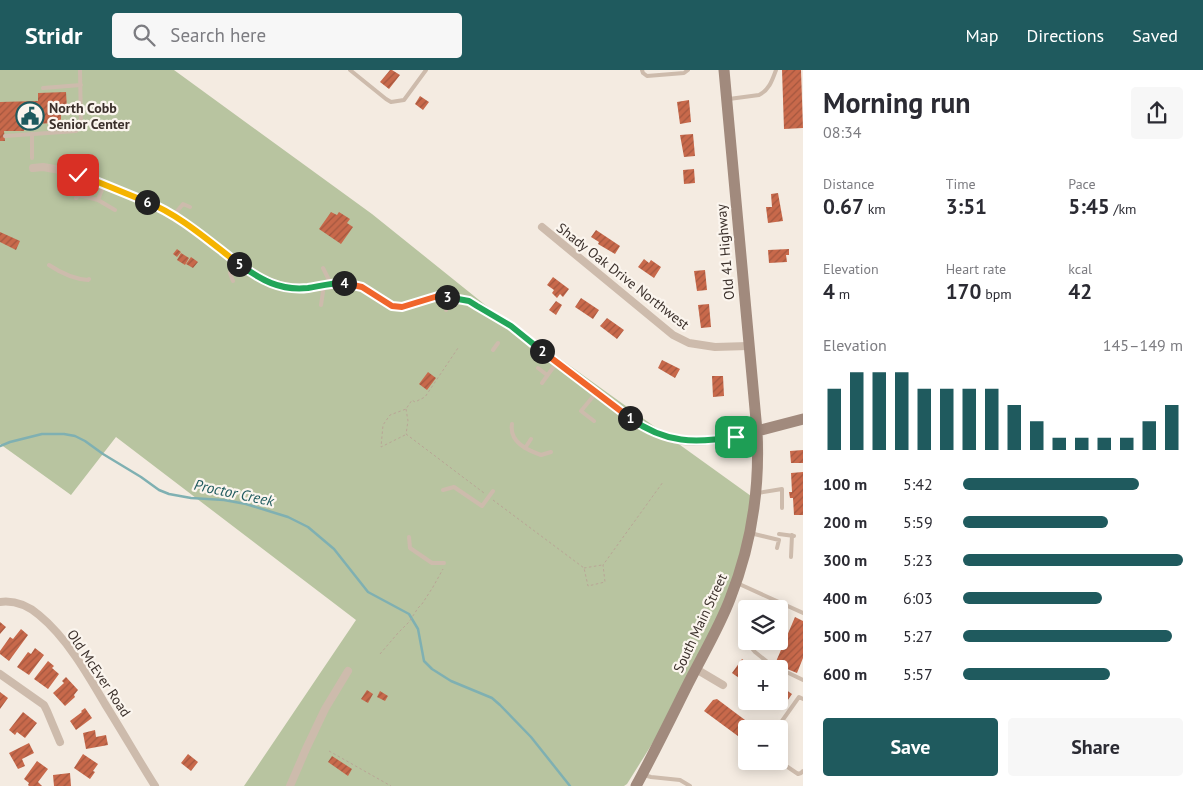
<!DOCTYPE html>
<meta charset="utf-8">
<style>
body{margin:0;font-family:"PT Sans",sans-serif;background:#f7f7f7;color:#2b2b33;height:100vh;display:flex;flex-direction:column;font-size:19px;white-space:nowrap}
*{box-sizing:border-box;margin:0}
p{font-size:16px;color:#7c7c81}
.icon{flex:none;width:28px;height:28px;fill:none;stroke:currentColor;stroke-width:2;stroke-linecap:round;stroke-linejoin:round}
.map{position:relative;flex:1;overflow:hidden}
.panel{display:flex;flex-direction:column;background:#fff;width:400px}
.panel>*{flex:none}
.fabs{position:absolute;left:738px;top:530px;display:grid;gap:10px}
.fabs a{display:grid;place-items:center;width:50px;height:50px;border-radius:5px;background:#fff;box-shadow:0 2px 12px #0003;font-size:25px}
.pin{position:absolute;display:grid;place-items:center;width:42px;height:42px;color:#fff;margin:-21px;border-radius:10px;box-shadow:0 2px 8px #0006}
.km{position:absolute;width:25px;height:25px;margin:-12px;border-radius:50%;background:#222;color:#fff;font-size:14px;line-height:25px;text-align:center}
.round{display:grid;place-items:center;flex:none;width:52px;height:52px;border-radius:5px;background:#f7f7f7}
.headline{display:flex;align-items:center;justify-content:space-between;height:85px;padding:0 20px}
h1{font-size:28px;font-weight:700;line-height:38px}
.figures{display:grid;grid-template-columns:repeat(3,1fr);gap:8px;height:85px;padding:5px 20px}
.figures div{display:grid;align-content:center}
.figures b{font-size:21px;font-weight:700}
.figures small{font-size:14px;font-weight:400}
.figures p{font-size:14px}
.chart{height:140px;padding:10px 20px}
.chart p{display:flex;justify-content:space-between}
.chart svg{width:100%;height:90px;margin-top:5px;stroke:#1f5a5e;stroke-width:6}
.action{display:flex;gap:10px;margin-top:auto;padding:10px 20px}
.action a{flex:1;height:58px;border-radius:5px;background:#1f5a5e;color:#fff;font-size:20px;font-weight:700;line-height:58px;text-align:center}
.action a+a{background:#f7f7f7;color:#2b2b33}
ul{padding:0 20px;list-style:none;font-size:16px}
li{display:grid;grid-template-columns:80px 60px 1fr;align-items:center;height:38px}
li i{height:12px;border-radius:6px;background:#1f5a5e}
header{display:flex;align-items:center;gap:30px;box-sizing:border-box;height:70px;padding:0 25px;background:#1f5a5e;color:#fff}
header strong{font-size:24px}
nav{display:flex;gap:28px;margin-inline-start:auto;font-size:18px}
.search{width:350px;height:45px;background:#f7f7f7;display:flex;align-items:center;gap:12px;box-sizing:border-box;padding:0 18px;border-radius:5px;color:#7c7c81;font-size:19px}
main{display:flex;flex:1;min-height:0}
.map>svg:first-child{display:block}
</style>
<header>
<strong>Stridr</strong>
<div class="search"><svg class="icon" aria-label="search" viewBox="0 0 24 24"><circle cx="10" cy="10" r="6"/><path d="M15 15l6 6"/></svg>Search here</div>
<nav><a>Map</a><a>Directions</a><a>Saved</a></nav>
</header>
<main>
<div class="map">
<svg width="803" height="716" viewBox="0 0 803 716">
<defs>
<pattern id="building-hatch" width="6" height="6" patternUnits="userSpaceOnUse" patternTransform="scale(1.25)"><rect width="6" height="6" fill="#c8694b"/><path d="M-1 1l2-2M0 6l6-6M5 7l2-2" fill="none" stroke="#a4573f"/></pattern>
</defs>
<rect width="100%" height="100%" fill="#f4ebe1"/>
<path fill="#b8c4a0" d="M0,0H174L372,144L484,234L751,426L744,493L687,618L627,714L624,716H244L356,550L116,367L71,425L0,374Z"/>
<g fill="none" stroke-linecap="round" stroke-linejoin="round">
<path stroke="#7fb0b2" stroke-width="2.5" d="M0,376L10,372L42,364H64L75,366L85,371L103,384L141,407L159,420L169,424L191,428L224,430L246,434L288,447L308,457L334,479L368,522L409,544L418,559L424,591L432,599L451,611L492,628L500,635L531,667L570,716"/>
</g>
<path fill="url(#building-hatch)" d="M390,0H392L400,5L389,19L380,12Z
M782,0H801L803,58L784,59Z
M66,22L67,39H61V53L24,54V61H4L5,71H0V32L38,31V23Z
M420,26L429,32L423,40L415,34Z
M689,30L691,52L680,54L677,32Z
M693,64L695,86L684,87L680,65Z
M694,99L695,113L684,114L683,100Z
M778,123L783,151L768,153L766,137H772L771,124Z
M331,142L337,145L339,142L350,149L347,153L353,157L341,174L319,159Z
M596,160L620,176L615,184L598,174L599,172L591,167Z
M0,162L20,171L16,180L0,172Z
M177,179L181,182L177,187L173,184Z
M789,179V185H786L787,192L769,193L768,180Z
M181,183L189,188L185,195L177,190Z
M191,187L198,192L193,198L186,194Z
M644,189L649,193L651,190L661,197L654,208L638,197Z
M705,200L707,220L697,221L694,201Z
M553,207L569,219L563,227L560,224L557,228L552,223L554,220L547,215Z
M581,228L599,240L593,249L575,237Z
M556,231L562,235L556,245L549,240Z
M709,234L711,257L701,258L698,235Z
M607,248L624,260L617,269L600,256Z
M662,290L680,299L675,308L658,298Z
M428,302L436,308L427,320L419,314Z
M712,306H723L724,326L713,327Z
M803,380V393H791L790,381Z
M803,402V445H794L793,428H790L789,422H792L791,403Z
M795,547L803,551V588L797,603L775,594Z
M0,552L6,557L0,564Z
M21,559L28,565L9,591L0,584V581L10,567L13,569Z
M35,578L44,585L29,605L17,597L28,582L31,584Z
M742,589L756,599H746V613L732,603Z
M48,591L54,596L52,598L59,604L48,619L34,609Z
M66,607L78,620L74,625L75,627L65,636L53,623L64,613L62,611Z
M779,615L792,624L783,637H779L770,631H779Z
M367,620L373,624L368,633L361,629Z
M380,621L388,626L385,631L377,627Z
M0,622L8,628L0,639Z
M717,629L757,659H746V672L704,641L713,630Z
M85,638L92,648L76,660L70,651L82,642L81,641Z
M23,642L37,653L25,668L17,662L15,665L9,660Z
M95,660L96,667L106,665L108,675L86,679L83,663Z
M29,673L34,683L22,689L25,696L18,699L9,683Z
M83,684L98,694L93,701L95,702L90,709L74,698Z
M188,684L198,692L191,701L181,693Z
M332,686L352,699L348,706L328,692Z
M37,691L48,699L38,712L42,716H29L28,715L29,713L24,709Z
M70,703L71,716H54L53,705Z"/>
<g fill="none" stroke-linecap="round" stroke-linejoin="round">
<path stroke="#b9a596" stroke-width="1" stroke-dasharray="2.5 2.5" stroke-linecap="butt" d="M406,339L408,351L406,364
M406,364L484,423
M405,365L381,377L383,355L390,345L406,339L412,330L415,332L425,327L458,278
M493,430L584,498L588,516L605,512L603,495L663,412
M584,498L602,495
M380,584L398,563L409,552L418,538L422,534L433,517L443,499
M329,681L391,716"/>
<path stroke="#cdbbac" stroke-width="4" d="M350,0L386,29L391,32L404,30L426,0
M642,0L643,3L647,6L684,3L688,0
M43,18L81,15
M729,29L759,25C769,20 772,11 776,0
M5,66L76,61L81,56L80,0
M32,88V64
M76,128L79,125L98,130L115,140
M98,130L104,114
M173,146L183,134L190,137
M49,195C61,203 74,209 88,210L89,209
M323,198L331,214
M233,211L230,203L235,190
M444,227L446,240
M321,235L324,215
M493,280L498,273
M538,298L547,305
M542,313L557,292
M594,351L581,341L596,323
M512,354C509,372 527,380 541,385L551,382
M525,378L531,369
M443,420L454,417L482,436L493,421
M758,423L782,419V438
M750,463L779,470L777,478
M779,464L794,466
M409,467L410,478L432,493H444
M791,487L792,465
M737,513L803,543
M746,567L745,570L755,582L770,594L803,610
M777,658L799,627L803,629
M779,691L798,704L801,703L803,701
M644,705L651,707L680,710L690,716"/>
<path stroke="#cdbbac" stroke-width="8" d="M33,98L43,97L60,100L78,105L99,112L152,134L179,150L255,205C271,214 288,219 307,218C323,217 340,211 356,215C372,220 384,238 401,237C413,237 426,229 438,226H444L469,231L511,256L633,351C646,358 658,365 672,369C698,376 732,368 757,361
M542,157L673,265L689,273L715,277L748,276
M0,532C15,530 27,535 39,545C66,567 87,603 105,634C122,661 138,689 155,716
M696,599L723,615
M0,604L44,635L47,641L60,672
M290,716L306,679L325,639L348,601"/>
<path stroke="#a18a7d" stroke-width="11" d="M757,361L803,349
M636,716C654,683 671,648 688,614C702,586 719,558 730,529C751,476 760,418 757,361L724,0"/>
</g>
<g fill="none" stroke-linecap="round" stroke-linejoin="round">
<g stroke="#fff" stroke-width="10">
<path id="split-1" d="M630,348C666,374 695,373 736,367"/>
</g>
<g stroke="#fff" stroke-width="10">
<path id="split-2" d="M542,281L630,348"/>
</g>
<g stroke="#fff" stroke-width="10">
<path id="split-3" d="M447,227L469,231L477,236L511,256L542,281"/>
</g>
<g stroke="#fff" stroke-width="10">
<path id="split-4" d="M344,213L362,217L392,236L402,237L438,226L447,227"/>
</g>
<g stroke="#fff" stroke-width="10">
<path id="split-5" d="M239,194C261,210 280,221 308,218C320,216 332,213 344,213"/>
</g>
<g stroke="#fff" stroke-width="10">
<path id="split-6" d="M147,132C180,145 211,173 239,194"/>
</g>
<g stroke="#fff" stroke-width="10">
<path id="split-7" d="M78,105L98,112L147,132"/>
</g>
<use href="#split-1" stroke="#22a559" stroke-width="6"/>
<use href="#split-2" stroke="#f0652b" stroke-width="6"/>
<use href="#split-3" stroke="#22a559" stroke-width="6"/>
<use href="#split-4" stroke="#f0652b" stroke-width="6"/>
<use href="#split-5" stroke="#22a559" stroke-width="6"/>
<use href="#split-6" stroke="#f5b400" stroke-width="6"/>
<use href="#split-7" stroke="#f5b400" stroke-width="6"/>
</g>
<defs>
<g id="civic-ring" transform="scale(1.4375)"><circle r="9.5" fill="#fbf5ee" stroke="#1f5a5e" stroke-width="1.5"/><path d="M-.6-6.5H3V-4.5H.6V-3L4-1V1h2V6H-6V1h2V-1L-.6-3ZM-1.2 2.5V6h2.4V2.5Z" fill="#1f5a5e"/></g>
</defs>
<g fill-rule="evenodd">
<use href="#civic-ring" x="30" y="46"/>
</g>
<g text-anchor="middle" stroke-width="4.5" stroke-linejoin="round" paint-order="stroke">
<g font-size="14" font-weight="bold" fill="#3b302b" stroke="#fbf5ee" text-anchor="start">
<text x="49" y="43">North Cobb<tspan x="49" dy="16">Senior Center</tspan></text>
</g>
<g font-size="14" fill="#3b302b" stroke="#fbf5ee">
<text transform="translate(725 182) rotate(-95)" y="5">Old 41 Highway</text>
<text transform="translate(623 206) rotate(38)" y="5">Shady Oak Drive Northwest</text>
<text transform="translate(700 553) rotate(-65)" y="5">South Main Street</text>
<text transform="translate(99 603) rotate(56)" y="5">Old McEver Road</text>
</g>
<g font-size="15" font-style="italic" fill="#1f5a5e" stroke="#fbf5ee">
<text transform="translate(234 423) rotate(12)" y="5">Proctor Creek</text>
</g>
</g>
</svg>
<div class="fabs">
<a><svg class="icon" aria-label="layers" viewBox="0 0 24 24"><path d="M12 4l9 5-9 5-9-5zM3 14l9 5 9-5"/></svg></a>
<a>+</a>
<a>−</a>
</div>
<div class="pin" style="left:736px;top:367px;background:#1e9e55"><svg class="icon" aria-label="arrive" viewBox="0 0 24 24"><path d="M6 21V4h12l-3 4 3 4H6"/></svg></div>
<div class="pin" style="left:78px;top:105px;background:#d93025"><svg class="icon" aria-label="check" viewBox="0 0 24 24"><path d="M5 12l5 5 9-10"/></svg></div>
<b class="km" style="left:630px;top:348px">1</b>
<b class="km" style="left:542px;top:281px">2</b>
<b class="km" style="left:447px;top:227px">3</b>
<b class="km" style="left:344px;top:213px">4</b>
<b class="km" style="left:239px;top:194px">5</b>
<b class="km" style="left:147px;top:132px">6</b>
</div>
<section class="panel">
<div class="headline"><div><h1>Morning run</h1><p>08:34</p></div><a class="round"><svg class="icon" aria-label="share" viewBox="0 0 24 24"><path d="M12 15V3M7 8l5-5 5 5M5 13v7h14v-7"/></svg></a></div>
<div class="figures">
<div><p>Distance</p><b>0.67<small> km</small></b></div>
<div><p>Time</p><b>3:51</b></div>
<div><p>Pace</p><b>5:45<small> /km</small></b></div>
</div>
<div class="figures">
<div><p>Elevation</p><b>4<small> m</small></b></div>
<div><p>Heart rate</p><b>170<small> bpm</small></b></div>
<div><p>kcal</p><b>42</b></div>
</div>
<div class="chart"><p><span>Elevation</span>145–149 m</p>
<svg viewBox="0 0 160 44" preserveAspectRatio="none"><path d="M5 44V14M15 44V6M25 44V6M35 44V6M45 44V14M55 44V14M65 44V14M75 44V14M85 44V22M95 44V30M105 44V38M115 44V38M125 44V38M135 44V38M145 44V30M155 44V22"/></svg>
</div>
<ul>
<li><b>100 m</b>5:42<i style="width:80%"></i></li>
<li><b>200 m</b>5:59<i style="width:66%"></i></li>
<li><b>300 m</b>5:23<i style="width:100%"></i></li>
<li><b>400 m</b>6:03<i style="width:63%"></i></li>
<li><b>500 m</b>5:27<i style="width:95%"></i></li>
<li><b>600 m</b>5:57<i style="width:67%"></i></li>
</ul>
<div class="action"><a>Save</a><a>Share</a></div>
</section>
</main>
